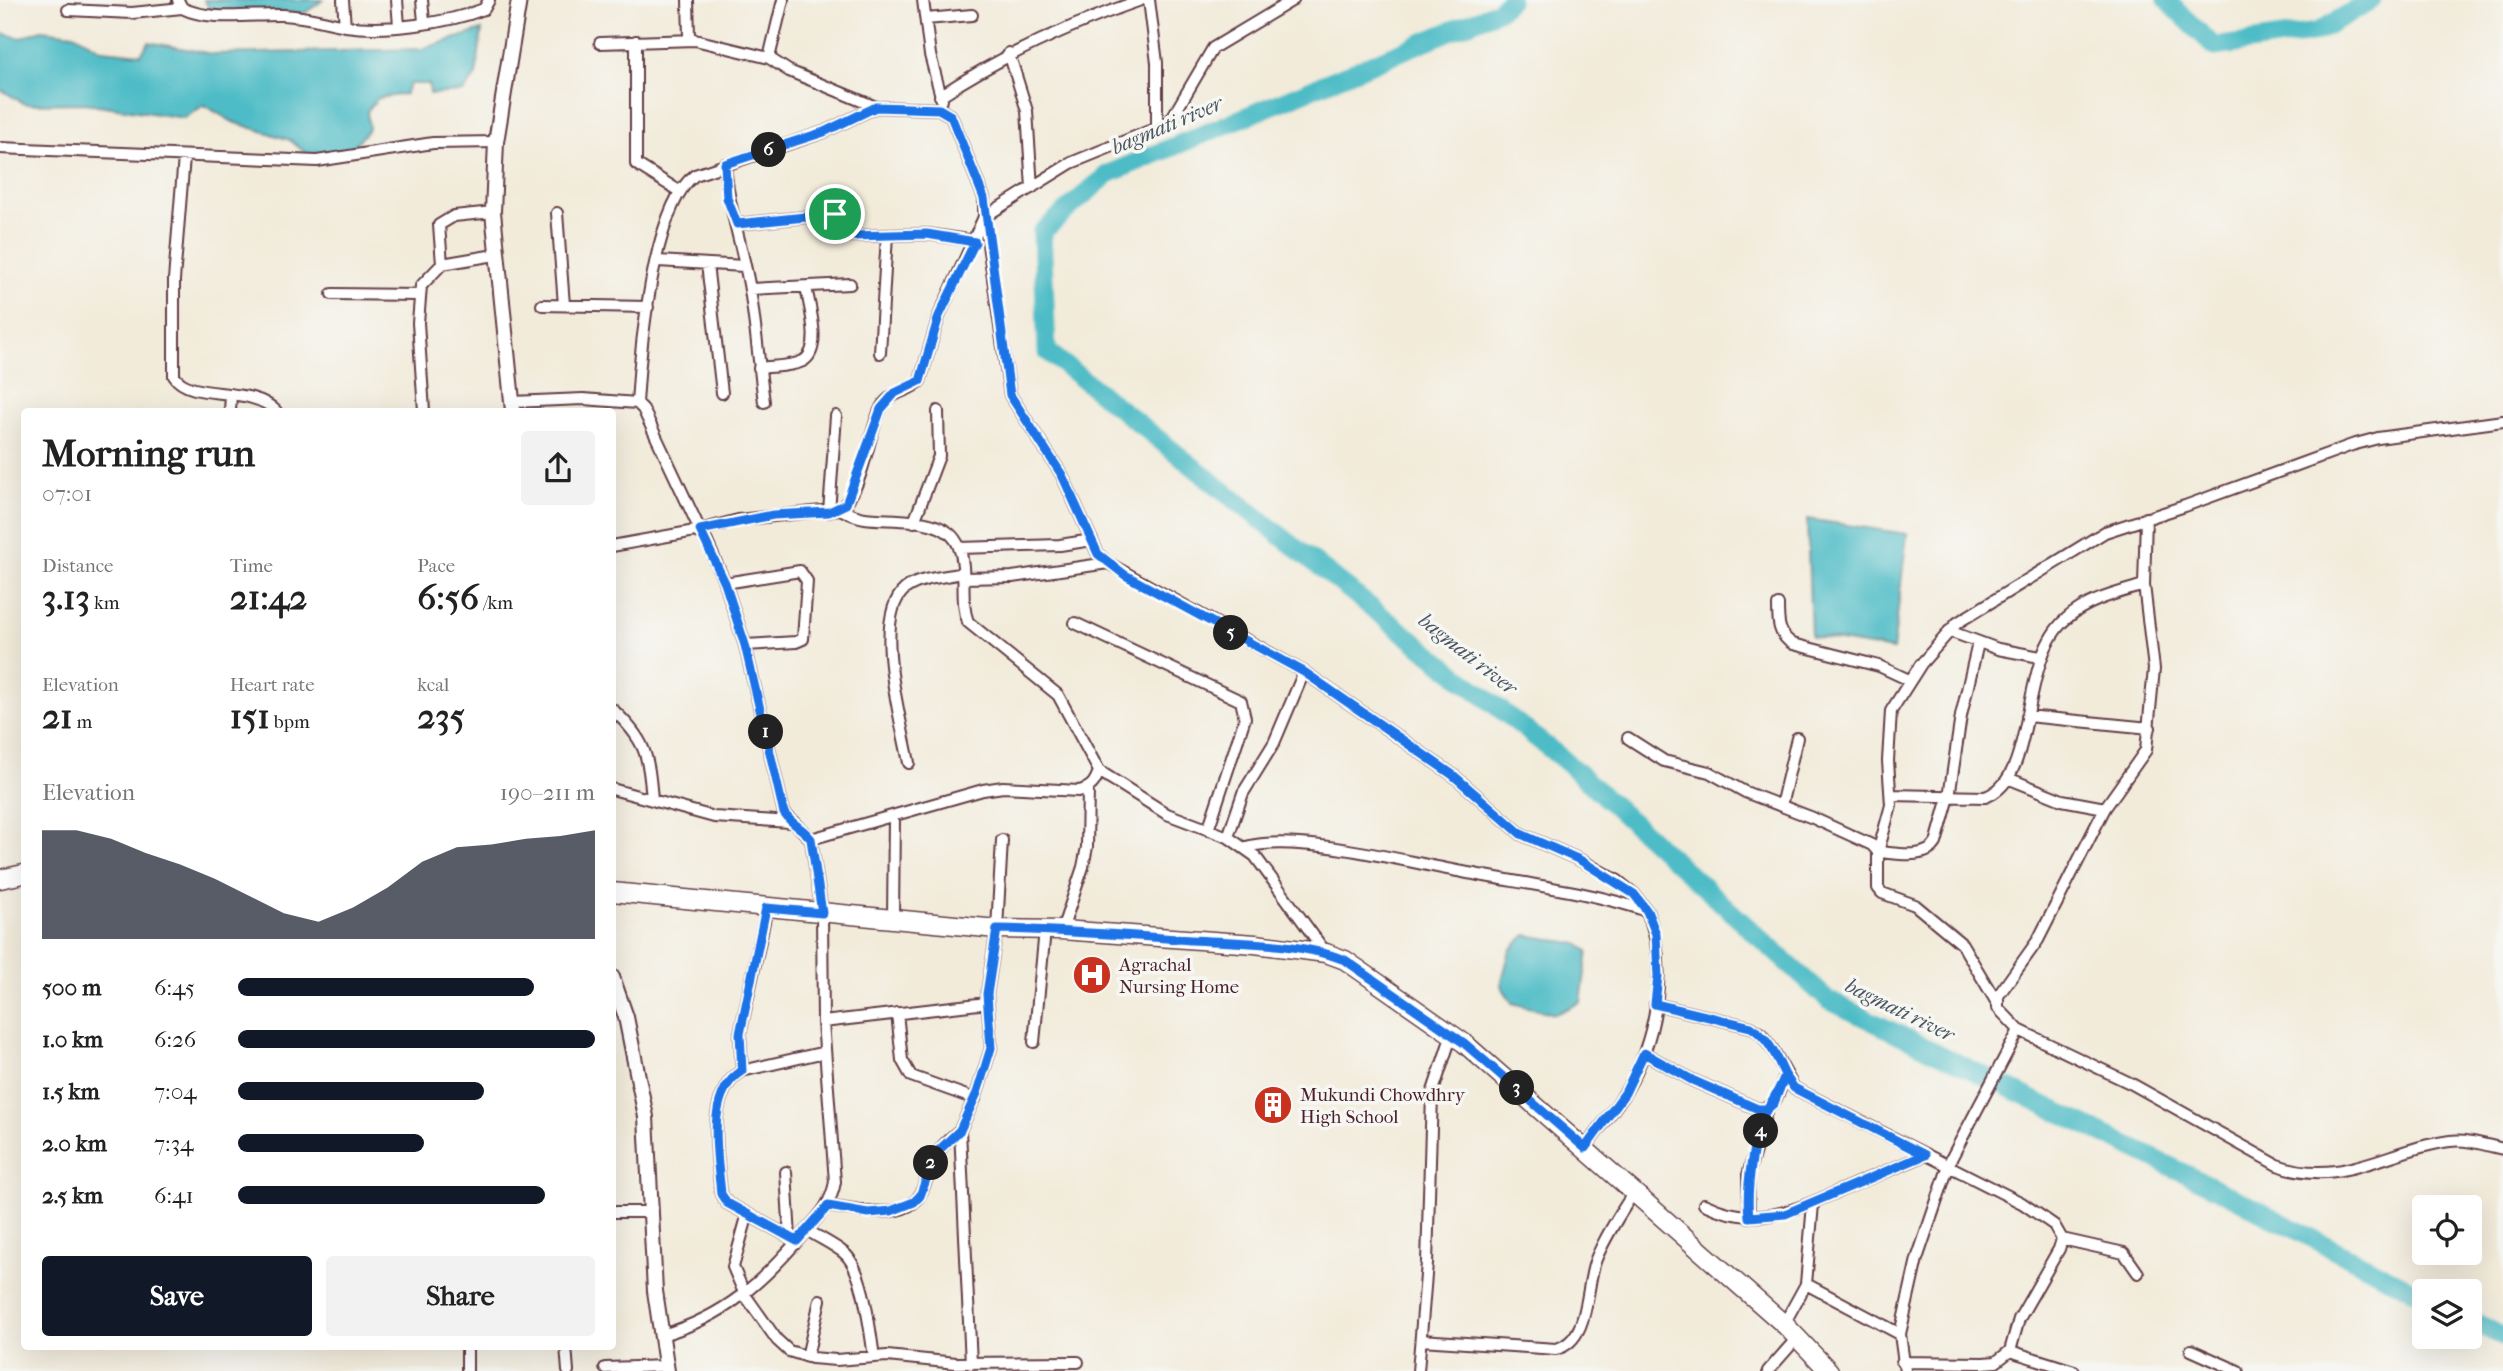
<!DOCTYPE html>
<meta charset="utf-8">
<style>
body{margin:0;font-family:"IM FELL French Canon",serif;background:#f2f2f2;color:#222;height:100vh;display:flex;flex-direction:column;font-size:26px;white-space:nowrap}
*{box-sizing:border-box;margin:0}
p{font-size:23px;color:#767676}
.icon{flex:none;width:38px;height:38px;fill:none;stroke:currentColor;stroke-width:2;stroke-linecap:round;stroke-linejoin:round}
.map{position:relative;flex:1;overflow:hidden}
.drawer{position:absolute;left:21px;top:408px;width:595px;height:942px;display:flex;flex-direction:column;background:#fff;border-radius:7px;box-shadow:0 7px 28px #0002}
.drawer>*{flex:none}
.buttons{position:absolute;left:2412px;top:1195px;display:grid;gap:14px}
.buttons a{display:grid;place-items:center;width:70px;height:70px;border-radius:7px;background:#fff;box-shadow:0 7px 28px #0002;font-size:35px}
.pin{position:absolute;display:grid;place-items:center;width:60px;height:60px;color:#fff;margin:-30px;border:4px solid #fff;border-radius:50%;box-shadow:0 2px 7px #0007}
.km{position:absolute;width:35px;height:35px;margin:-18px;border-radius:50%;background:#222;color:#fff;font-size:19px;line-height:35px;text-align:center}
.round{display:grid;place-items:center;flex:none;width:74px;height:74px;border-radius:7px;background:#f2f2f2}
.overview{display:flex;align-items:center;justify-content:space-between;height:119px;padding:0 21px}
h1{font-size:38px;font-weight:800;line-height:52px}
.stats{display:grid;grid-template-columns:repeat(3,1fr);gap:10px;height:119px;padding:7px 21px}
.stats div{display:grid;align-content:center}
.stats b{font-size:35px;font-weight:800}
.stats small{font-size:19px;font-weight:400}
.stats p{font-size:19px}
.chart{height:196px;padding:14px 21px}
.chart p{display:flex;justify-content:space-between}
.chart svg{width:100%;height:126px;margin-top:7px;fill:#111827;opacity:.7}
.action{display:flex;gap:14px;margin-top:auto;padding:14px 21px}
.action a{flex:1;height:80px;border-radius:7px;background:#111827;color:#fff;font-size:28px;font-weight:800;line-height:80px;text-align:center}
.action a+a{background:#f2f2f2;color:#222}
ul{padding:0 21px;list-style:none;font-size:23px}
li{display:grid;grid-template-columns:112px 84px 1fr;align-items:center;height:52px}
li i{height:18px;border-radius:9px;background:#111827}
.map>svg:first-child{display:block}
</style>
<div class="map">
<svg width="2503" height="1371" viewBox="0 0 2503 1371">
<rect width="100%" height="100%" fill="#f6f6f2"/>
<filter id="ink" filterUnits="userSpaceOnUse"><feTurbulence type="fractalNoise" baseFrequency=".0143" numOctaves="2"/><feDisplacementMap in="SourceGraphic" scale="14" xChannelSelector="R" yChannelSelector="G"/><feConvolveMatrix kernelMatrix="1 2 1 2 8 2 1 2 1" color-interpolation-filters="sRGB"/></filter>
<filter id="wash" filterUnits="userSpaceOnUse"><feTurbulence type="fractalNoise" baseFrequency=".00686" numOctaves="4" result="noise"/><feDisplacementMap in="SourceGraphic" scale="28" xChannelSelector="R" yChannelSelector="G"/><feGaussianBlur stdDeviation="1.57" result="paint"/><feColorMatrix in="noise" values="0 0 0 0 0 0 0 0 0 0 0 0 0 0 0 0 0 1.4 0 .05"/><feComposite in="paint" operator="in"/></filter>
<g filter="url(#wash)">
<rect width="100%" height="100%" fill="#f2ebda"/>
<path fill="#4ebcc6" stroke="#4c6e78" stroke-width="2" d="M204,0H323L305,13L210,9Z
M41,30L74,34L102,50L141,54L149,42L212,54L422,49L482,30L476,75L463,92L430,94L429,84H410L405,94L378,98L367,111L369,129L349,151L308,155L290,140L233,122L204,105L184,118L84,103L25,104L0,89V33L21,38Z
M1807,519L1907,534L1893,650L1811,636Z
M1526,935L1578,944L1588,951L1581,1002L1555,1014L1512,1003L1501,985L1510,950Z"/>
<g fill="none" stroke-linecap="round" stroke-linejoin="round">
<path stroke="#4ebcc6" stroke-width="19" d="M1510,0L1498,11L1108,174L1042,232L1047,351L1564,760L1828,1000L2219,1190L2424,1296
M2166,0L2215,47L2317,32L2372,0
M2469,1319L2503,1337"/>
</g>
</g>
<g filter="url(#ink)">
<g fill="none" stroke-linecap="round" stroke-linejoin="round">
<g stroke="#633e45" stroke-width="14">
<path id="minor" d="M178,0L182,8C210,22 253,14 283,15C308,16 323,22 346,26C385,32 448,23 484,9L489,0
M343,0L345,26
M397,0L399,26
M422,0L424,22
M688,0L689,36L695,40L769,58L789,71L876,107
M923,0L930,55L942,100
M1149,0L1157,63V127
M1293,0L1213,48L1169,123L1071,163L984,217L1010,395L1062,475L1098,554L1108,563L1304,672L1453,775L1521,834L1580,860L1618,881L1634,894L1647,911
M68,10L132,13L182,8
M926,19L972,15
M636,41V164L679,191
M600,43L695,40
M1009,53L1027,111L1032,188
M769,58L783,0
M940,96C1004,54 1069,25 1141,0
M0,148L317,161L433,143L496,142
M184,157L174,280V376C191,402 250,384 276,411
M725,164C728,207 743,248 750,290C756,327 759,365 764,402
M557,213L564,305
M737,224L835,214L853,236L927,234L975,241
M658,261L744,266
M442,264L439,225L454,216L493,212
M707,264L722,393
M750,289L850,284
M332,294L418,295
M542,305L648,307
M880,353L887,235
M759,368C773,366 791,367 803,361C823,350 809,305 806,287
M512,402L583,399L637,403L643,409L700,530L738,520L840,509C864,489 867,437 881,408C890,391 908,393 920,381L939,316L984,217V198L951,116L939,109L876,107L824,132L695,175C653,205 640,351 637,403
M230,411L231,394
M424,411L418,323L421,286L442,264L495,255
M840,509C848,513 857,517 865,518C893,522 947,514 959,547C968,571 959,598 968,622L1058,695L1099,771L1167,814L1228,837L1255,856L1326,953
M829,512L836,416
M2146,518L2144,585L2154,669L2146,750L2105,808L2038,940L1998,996V1008L2019,1030L2132,1084L2277,1165C2343,1188 2387,1149 2450,1141C2467,1139 2486,1145 2503,1149
M914,522L939,456L938,411
M612,546L695,531L704,535L725,583L745,645L784,813L811,839L822,913L823,1022L835,1182C831,1204 820,1215 805,1232C764,1281 725,1317 662,1335
M959,548L1060,545L1092,540
M963,578L1012,577L1108,563
M725,583L800,571L807,581L803,639L796,642L745,645
M1778,605C1778,622 1778,635 1793,644L1879,666L1909,680
M1075,623L1241,701L1245,718L1208,830
M1949,631L1998,649L2040,657
M1978,643L1961,716L1949,797L1936,843C1926,860 1896,853 1878,852L1891,805L1888,761L1891,711L1921,664L1957,623L2105,532L2185,506L2352,445L2378,438L2503,421
M612,709C646,740 648,754 652,799
M2027,716L2150,728
M1628,738L1664,761L1709,772L1745,792L1813,818L1872,845L1878,852V888L1882,893L1915,905L1962,944L1997,1003
M909,763C902,723 871,618 905,589C918,578 946,577 963,573
M2010,779L2062,800L2105,808
M612,789L714,817L790,822
M1891,795L1985,797C2039,779 2017,661 2066,619C2087,600 2117,593 2144,585
M1781,806L1797,738
M1228,837L1243,793L1274,743L1304,672
M811,839L983,790L1003,787L1079,791C1091,788 1095,783 1099,771
M1246,847C1297,833 1407,862 1463,872C1524,884 1588,891 1647,911C1670,967 1656,1040 1626,1091C1614,1111 1598,1129 1585,1148
M893,920L894,816
M1062,930L1083,867L1087,847L1088,789
M1655,1004L1751,1027L1761,1034L1773,1050L1794,1088L2022,1203L2054,1225L2062,1239L2059,1249L2019,1319L2010,1351L1996,1362L1983,1363L1902,1362
M897,1013L902,1060L911,1076L975,1099
M823,1022L987,1003
M1034,1042L1045,930
M1644,1053L1692,1080L1758,1109C1777,1109 1779,1091 1785,1075
M742,1071L740,1034L767,908
M786,1172L790,1238
M1704,1204C1758,1230 1794,1210 1844,1189C1871,1177 1898,1167 1925,1155
M828,1206C852,1210 908,1222 921,1193C935,1161 930,1154 960,1130
M612,1212H651
M747,1217L733,1267L745,1295L777,1340L789,1351L812,1358L836,1360L887,1356L956,1363L1078,1362
M1749,1217L1748,1175L1767,1109
M807,1230C819,1238 833,1244 844,1253C864,1269 870,1332 874,1357
M2062,1239L2124,1253L2138,1273
M797,1241L727,1203L721,1194C718,1157 704,1094 742,1071L825,1052
M1806,1284L1900,1334
M1784,1324L1806,1284L1813,1204
M1421,1340L1556,1349C1591,1340 1585,1286 1596,1259C1606,1235 1620,1214 1634,1192
M566,1346L568,1371
M2191,1350L2238,1371
M2010,1351L2074,1371
M807,1357L820,1300
M971,1364L960,1130L977,1093L991,1048L987,994L997,929L1002,840
M605,1368L667,1366
M467,1371V1346
M1418,1371L1427,1263L1432,1094L1452,1034
M1768,1371L1797,1338
M1905,1371L1900,1334L1917,1259L1951,1159L2019,1030"/>
</g>
<g stroke="#633e45" stroke-width="18">
<path id="tertiary" d="M513,411L493,212L496,142L519,0
M612,977L626,1017L646,1117L655,1291L667,1371"/>
</g>
<g stroke="#633e45" stroke-width="21">
<path id="primary" d="M0,879L24,874
M612,892L997,929L1062,930L1255,944L1326,953L1345,960L1464,1043L1786,1326L1829,1371"/>
</g>
<use href="#minor" stroke="#fff" stroke-width="10"/>
<use href="#tertiary" stroke="#fff" stroke-width="14"/>
<use href="#primary" stroke="#fff" stroke-width="18"/>
</g>
</g>
<g fill="none" stroke-linecap="round" stroke-linejoin="round" filter="url(#ink)">
<g stroke="#fff" stroke-width="14">
<path id="route" d="M835,214L853,236L927,234L975,242L939,316L920,381L895,393L881,409L846,504L829,512L773,515L700,530L725,583L745,645L784,813C792,825 803,828 811,839L822,913L766,908L740,1034L742,1071C704,1094 718,1157 721,1194L727,1203L797,1241L828,1206L868,1213L891,1211L914,1202L920,1196L936,1153L960,1130L977,1093L991,1048L987,994L997,929C1062,930 1126,935 1191,940C1242,943 1297,942 1345,960L1464,1043L1585,1148L1625,1093L1644,1053L1692,1080L1758,1109H1767L1774,1103L1785,1075L1794,1088L1925,1155L1785,1214L1749,1217C1746,1191 1753,1131 1767,1109C1774,1098 1780,1089 1785,1075C1776,1056 1769,1039 1751,1027L1655,1004L1658,976L1656,934L1647,911L1634,894L1580,860L1521,834L1453,775L1304,672L1125,575L1098,554L1062,475L1010,395L984,198L951,116L939,109L876,107L824,132L725,164L727,198L737,224L835,214"/>
</g>
<use href="#route" stroke="#1a73e8" stroke-width="9"/>
</g>
<defs>
<g id="hospital-disc" transform="scale(2.0125)"><circle r="9.5" fill="#c8321e" stroke="#f6f6f2"/><path d="M-5-5h3v3.5h4V-5h3V5h-3V1.5h-4V5h-3Z" fill="#fff"/></g>
<g id="building-disc" transform="scale(2.0125)"><circle r="9.5" fill="#c8321e" stroke="#f6f6f2"/><path d="M-4-6H4V6H1V3H-1V6H-4ZM-2.5-4.3h1.7v1.8h-1.7ZM.8-4.3h1.7v1.8H.8ZM-2.5-1h1.7V.8h-1.7ZM.8-1h1.7V.8H.8Z" fill="#fff"/></g>
</defs>
<g fill-rule="evenodd">
<use href="#hospital-disc" x="1092" y="975"/>
<use href="#building-disc" x="1273" y="1105"/>
</g>
<g text-anchor="middle" stroke-width="7" stroke-linejoin="round" paint-order="stroke">
<g font-size="19" fill="#4a1f2b" stroke="#f6f6f2" text-anchor="start">
<text x="1119" y="971">Agrachal<tspan x="1119" dy="22">Nursing Home</tspan></text>
<text x="1300" y="1101">Mukundi Chowdhry<tspan x="1300" dy="22">High School</tspan></text>
</g>
<g font-size="21" font-style="italic" fill="#4b5661" stroke="#f6f6f2">
<text transform="translate(1167 125) rotate(-23)" y="7">bagmati river</text>
<text transform="translate(1468 654) rotate(38)" y="7">bagmati river</text>
<text transform="translate(1900 1010) rotate(26)" y="7">bagmati river</text>
</g>
</g>
</svg>
<div class="buttons">
<a><svg class="icon" aria-label="locate" viewBox="0 0 24 24"><circle cx="12" cy="12" r="6"/><path d="M12 2v4M12 18v4M2 12h4M18 12h4"/></svg></a>
<a><svg class="icon" aria-label="layers" viewBox="0 0 24 24"><path d="M12 4l9 5-9 5-9-5zM3 14l9 5 9-5"/></svg></a>
</div>
<div class="pin" style="left:835px;top:214px;background:#1e9e55"><svg class="icon" aria-label="arrive" viewBox="0 0 24 24"><path d="M6 21V4h12l-3 4 3 4H6"/></svg></div>
<b class="km" style="left:766px;top:732px">1</b>
<b class="km" style="left:931px;top:1163px">2</b>
<b class="km" style="left:1517px;top:1088px">3</b>
<b class="km" style="left:1761px;top:1131px">4</b>
<b class="km" style="left:1231px;top:633px">5</b>
<b class="km" style="left:769px;top:150px">6</b>
<section class="drawer">
<div class="overview"><div><h1>Morning run</h1><p>07:01</p></div><a class="round"><svg class="icon" aria-label="share" viewBox="0 0 24 24"><path d="M12 15V3M7 8l5-5 5 5M5 13v7h14v-7"/></svg></a></div>
<div class="stats">
<div><p>Distance</p><b>3.13<small> km</small></b></div>
<div><p>Time</p><b>21:42</b></div>
<div><p>Pace</p><b>6:56<small> /km</small></b></div>
</div>
<div class="stats">
<div><p>Elevation</p><b>21<small> m</small></b></div>
<div><p>Heart rate</p><b>151<small> bpm</small></b></div>
<div><p>kcal</p><b>235</b></div>
</div>
<div class="chart"><p><span>Elevation</span>190–211 m</p>
<svg viewBox="0 0 160 44" preserveAspectRatio="none"><path d="M0 44V6L10 6L20 9L30 14L40 18L50 23L60 29L70 35L80 38L90 33L100 26L110 17L120 12L130 11L140 9L150 8L160 6V44z"/></svg>
</div>
<ul>
<li><b>500 m</b>6:45<i style="width:83%"></i></li>
<li><b>1.0 km</b>6:26<i style="width:100%"></i></li>
<li><b>1.5 km</b>7:04<i style="width:69%"></i></li>
<li><b>2.0 km</b>7:34<i style="width:52%"></i></li>
<li><b>2.5 km</b>6:41<i style="width:86%"></i></li>
</ul>
<div class="action"><a>Save</a><a>Share</a></div>
</section>
</div>
